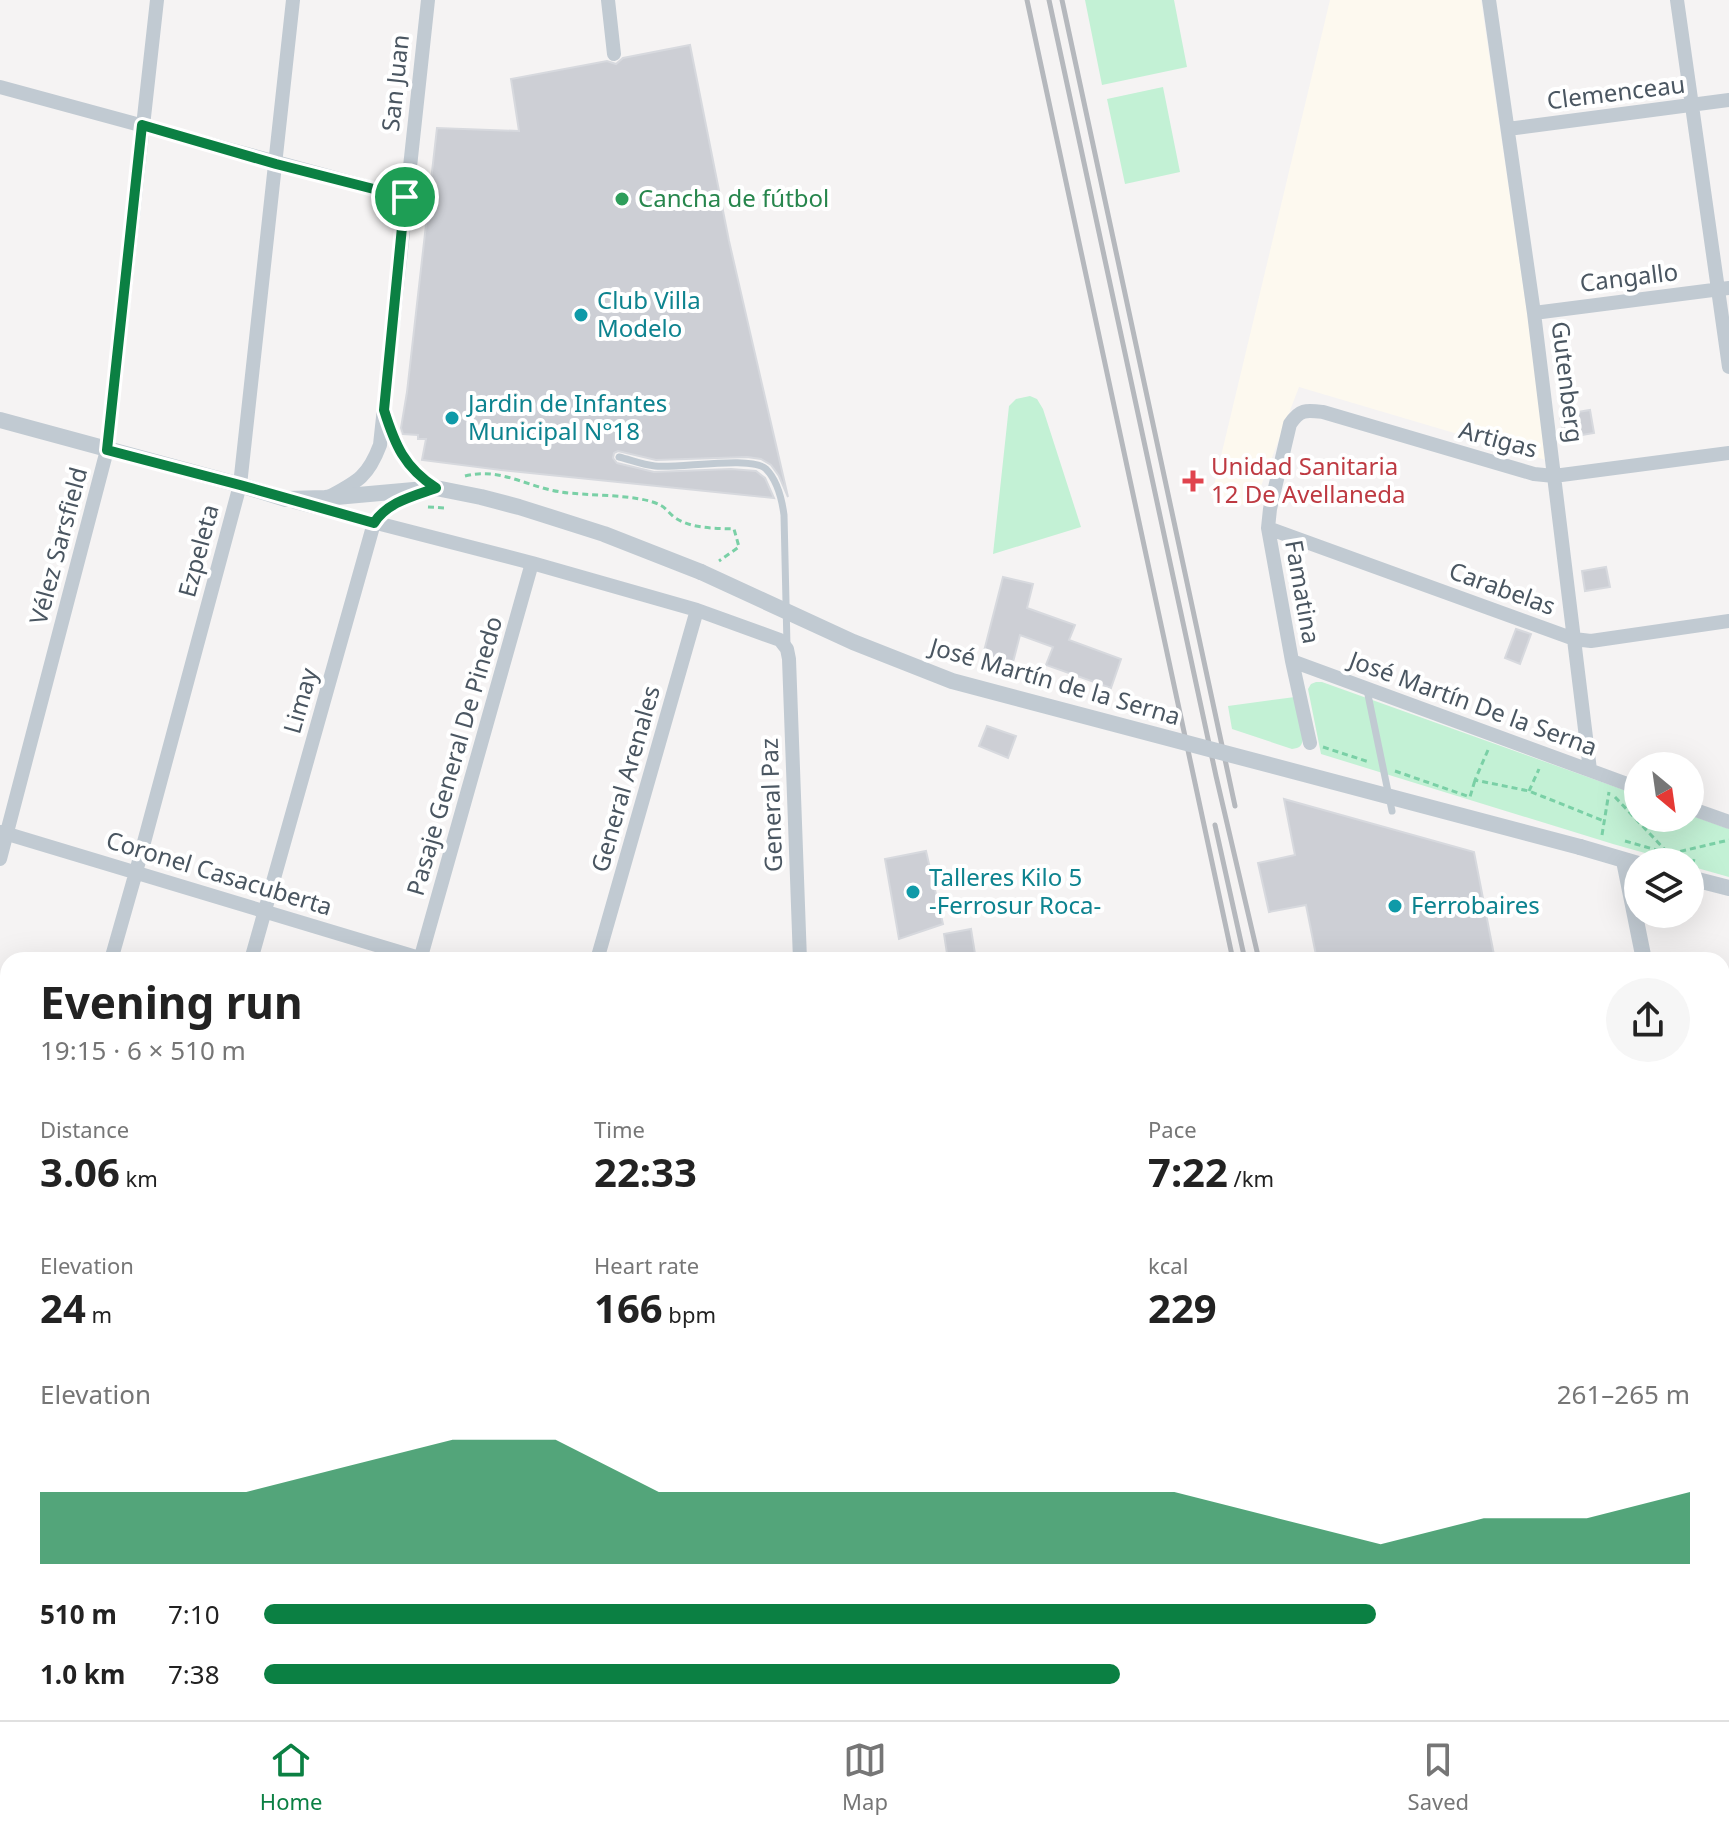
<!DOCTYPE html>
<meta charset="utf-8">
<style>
body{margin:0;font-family:"Noto Sans",sans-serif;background:#f6f6f6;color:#222;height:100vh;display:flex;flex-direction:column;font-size:30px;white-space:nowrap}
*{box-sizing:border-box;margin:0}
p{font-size:26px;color:#767676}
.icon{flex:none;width:44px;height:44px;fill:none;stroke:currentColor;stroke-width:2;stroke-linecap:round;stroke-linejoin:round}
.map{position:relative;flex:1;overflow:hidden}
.drawer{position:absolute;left:0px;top:952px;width:1730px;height:768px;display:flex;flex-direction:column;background:#fff;border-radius:24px 24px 0 0;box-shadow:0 8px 32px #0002}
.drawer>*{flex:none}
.needle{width:52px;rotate:151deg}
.tools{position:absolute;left:1624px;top:752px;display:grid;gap:16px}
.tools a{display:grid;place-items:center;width:80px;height:80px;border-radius:50%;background:#fff;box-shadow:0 8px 32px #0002;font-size:40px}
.pin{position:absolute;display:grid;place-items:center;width:68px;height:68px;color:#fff;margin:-34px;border:4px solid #fff;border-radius:50%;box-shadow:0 2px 8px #0007}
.round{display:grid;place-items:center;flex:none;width:84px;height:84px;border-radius:42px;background:#f6f6f6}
.overview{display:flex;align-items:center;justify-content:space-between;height:136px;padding:0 40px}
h1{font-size:44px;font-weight:700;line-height:60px}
.figures{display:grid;grid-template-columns:repeat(3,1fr);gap:12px;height:136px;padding:8px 40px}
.figures div{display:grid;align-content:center}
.figures b{font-size:40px;font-weight:700}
.figures small{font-size:22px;font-weight:400}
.figures p{font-size:22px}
.chart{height:224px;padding:16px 40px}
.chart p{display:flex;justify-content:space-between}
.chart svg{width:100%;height:144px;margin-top:8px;fill:#0b8043;opacity:.7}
ul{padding:0 40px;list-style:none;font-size:26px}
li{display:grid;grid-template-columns:128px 96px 1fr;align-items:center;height:60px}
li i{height:20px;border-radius:10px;background:#0b8043}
.tab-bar{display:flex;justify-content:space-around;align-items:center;height:112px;border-top:2px solid #e0e0e0;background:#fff;font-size:22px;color:#767676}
.tab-bar a{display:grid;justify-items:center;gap:4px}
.tab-bar .current{color:#0b8043}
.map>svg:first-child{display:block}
</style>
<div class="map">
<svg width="1729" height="1720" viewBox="0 0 1729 1720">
<rect width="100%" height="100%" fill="#f5f3f3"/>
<path fill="#fdf9ef" d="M1330,0H1481L1549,461L1299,387L1253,507L1211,498Z"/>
<path fill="#c3f1d5" d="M1085,0H1174L1187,67L1102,85Z
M1163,87L1180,172L1125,184L1107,99Z
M1030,396L1037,399L1043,409L1081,527L993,554L1009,406L1016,399Z
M1316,682H1322L1638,795V818H1690V815L1729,829V877L1690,866V862H1677L1613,844L1321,754L1308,689L1311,684Z
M1295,697L1303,738C1302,746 1300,748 1292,749L1232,729L1228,706Z
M855,1712H962L959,1720H853Z"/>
<path fill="#cdcfd5" stroke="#d7d9de" stroke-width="2" d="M690,45L729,241L788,497L779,476L771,465L761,459L747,457L656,460L618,451L614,453L613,458L617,463L654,472L731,469L756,471L765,478L774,498L501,470L422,460L426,439H418V435L403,434L401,428L407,392L437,128L519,131L511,79L607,61L616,64L623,58Z
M1590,410L1594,433L1564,438L1560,415Z
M1606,567L1610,587L1585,591L1582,571Z
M1003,577L1033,584L1027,608L1075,625L1069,640L1121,659L1111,688L1046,665L1053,647L1020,635L1012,666L982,659Z
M1516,629L1531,634L1520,664L1505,658Z
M987,726L1016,736L1008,758L979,746Z
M1284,799L1474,852L1495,960H1317L1306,905L1269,912L1258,863L1295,855Z
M926,851L943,924L899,939L885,859Z
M971,929L976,960H948L944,934Z"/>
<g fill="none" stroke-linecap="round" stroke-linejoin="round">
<path stroke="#7ad0a6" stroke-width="3" stroke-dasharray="6 4" stroke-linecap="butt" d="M465,476C500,467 527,487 561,492C586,496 640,494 660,505C665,507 669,513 674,517C691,529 714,528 734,529L739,547L719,561
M428,507L445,508
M1323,747L1369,762
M1488,750L1475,780L1529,791L1604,821
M1395,771L1470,797L1475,780
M1529,791L1539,769
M1615,797L1669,854L1729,840
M1602,835L1609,792
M1625,841L1695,861"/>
<path stroke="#c1cad2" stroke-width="7" d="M619,457C631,460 643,465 655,466C677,469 752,455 766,469C778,481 782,500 784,515L787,646
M1367,690L1392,811
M343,1712L371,1720
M271,1720L273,1712"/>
<path stroke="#c1cad2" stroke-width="14" d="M608,0L614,54
M1489,0L1534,313L1590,770
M1677,0L1729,367
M0,87L405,197
M1508,129L1729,100
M1534,313L1729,288
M386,415C396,448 406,468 436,488
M329,497C357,482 368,477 380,445L428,0
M295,502L532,563L697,610L780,640L787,649L789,659L800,960
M1268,528L1574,639L1591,641L1729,621
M1292,661L1638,788
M1310,743L1292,661L1268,528L1270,509L1290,424C1300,409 1306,410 1323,412L1534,474L1554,476L1729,453
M1690,808L1729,822
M1,832L426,960
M0,859L107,450L157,0
M111,960L136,872L240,485L293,0
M251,960L374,523C384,506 404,499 422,493
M420,960L532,563
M597,960L697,610
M0,1169L8,1171
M1722,1190L1729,1191
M0,1348L8,1319
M0,1445L8,1447
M39,1720L41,1712
M617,1720L619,1712"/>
<path stroke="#c1cad2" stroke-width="16" d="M0,420L240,485L286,499L325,498L436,488L481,497L519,507L604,534L701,572
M1580,847L1638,864
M1624,861L1644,960
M1690,878L1729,888
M1722,1321L1729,1352"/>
<path stroke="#b5b8bd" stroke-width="5" d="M1027,0L1233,960
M1049,0L1216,776L1259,960
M1062,0L1235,806
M1215,825L1245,960
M1401,1712L1402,1720
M1427,1712L1429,1720
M1246,1720L1247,1712"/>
<path stroke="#c1cad2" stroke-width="16" d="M701,572L853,642L952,681L1580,847"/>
</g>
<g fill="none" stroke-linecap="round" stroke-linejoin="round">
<g stroke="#fff" stroke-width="16">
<path id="route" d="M142,125L276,164L405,197L384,410C395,445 404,467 436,488C414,496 387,502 374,523L240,485L107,450Z"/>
</g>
<use href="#route" stroke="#0b8043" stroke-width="10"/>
</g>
<circle fill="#2e9e5b" stroke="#fff" stroke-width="3" cx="622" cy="199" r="8"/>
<g fill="#0f9aa8" stroke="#fff" stroke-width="3">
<circle cx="581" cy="315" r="8"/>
<circle cx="452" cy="418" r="8"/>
<circle cx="913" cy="892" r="8"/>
<circle cx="1395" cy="906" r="8"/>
</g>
<path fill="#e0444e" stroke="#fff" stroke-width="3" d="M1189 469h8v8h8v8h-8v8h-8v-8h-8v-8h8z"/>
<g text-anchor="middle" stroke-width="8" stroke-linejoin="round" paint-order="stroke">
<g font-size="24" fill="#4a5661" stroke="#fff">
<text transform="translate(396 83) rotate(-84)" y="8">San Juan</text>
<text transform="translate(1616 93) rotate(-7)" y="8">Clemenceau</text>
<text transform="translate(1629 278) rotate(-7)" y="8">Cangallo</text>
<text transform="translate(1567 382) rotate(83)" y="8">Gutenberg</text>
<text transform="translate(1498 440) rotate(15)" y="8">Artigas</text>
<text transform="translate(59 546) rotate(-75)" y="8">Vélez Sarsfield</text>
<text transform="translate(199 551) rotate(-75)" y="8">Ezpeleta</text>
<text transform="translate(1502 589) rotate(20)" y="8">Carabelas</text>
<text transform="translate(1302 592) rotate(80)" y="8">Famatina</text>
<text transform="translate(1055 682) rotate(16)" y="8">José Martín de la Serna</text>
<text transform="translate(301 701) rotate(-74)" y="8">Limay</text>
<text transform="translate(1473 704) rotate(20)" y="8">José Martín De la Serna</text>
<text transform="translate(455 756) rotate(-74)" y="8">Pasaje General De Pinedo</text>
<text transform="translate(626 779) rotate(-74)" y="8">General Arenales</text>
<text transform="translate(772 805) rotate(-92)" y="8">General Paz</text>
<text transform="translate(219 874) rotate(17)" y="8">Coronel Casacuberta</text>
</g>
<g font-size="24" fill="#27864d" stroke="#fff" text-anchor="start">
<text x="638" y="207">Cancha de fútbol</text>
</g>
<g font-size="24" fill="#0d838f" stroke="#fff" text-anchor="start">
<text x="597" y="309">Club Villa<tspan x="597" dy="28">Modelo</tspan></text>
<text x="468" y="412">Jardin de Infantes<tspan x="468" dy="28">Municipal N°18</tspan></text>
<text x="929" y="886">Talleres Kilo 5<tspan x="929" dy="28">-Ferrosur Roca-</tspan></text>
<text x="1411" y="914">Ferrobaires</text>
</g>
<g font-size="24" fill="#be3a42" stroke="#fff" text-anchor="start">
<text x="1211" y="475">Unidad Sanitaria<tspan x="1211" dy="28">12 De Avellaneda</tspan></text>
</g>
</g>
</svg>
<div class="tools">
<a><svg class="needle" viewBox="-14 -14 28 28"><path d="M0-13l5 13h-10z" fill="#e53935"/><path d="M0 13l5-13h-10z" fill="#767676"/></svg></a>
<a><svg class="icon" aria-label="layers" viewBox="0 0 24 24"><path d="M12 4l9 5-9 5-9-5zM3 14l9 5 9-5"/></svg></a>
</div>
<div class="pin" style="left:405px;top:197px;background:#1e9e55"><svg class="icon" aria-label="arrive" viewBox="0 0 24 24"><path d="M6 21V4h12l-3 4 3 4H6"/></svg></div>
<section class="drawer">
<div class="overview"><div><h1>Evening run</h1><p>19:15 · 6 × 510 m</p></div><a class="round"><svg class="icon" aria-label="share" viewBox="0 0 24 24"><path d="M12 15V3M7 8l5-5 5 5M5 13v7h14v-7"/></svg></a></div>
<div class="figures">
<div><p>Distance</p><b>3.06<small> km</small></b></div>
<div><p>Time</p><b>22:33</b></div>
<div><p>Pace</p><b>7:22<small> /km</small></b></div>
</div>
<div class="figures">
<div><p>Elevation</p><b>24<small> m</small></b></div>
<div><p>Heart rate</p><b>166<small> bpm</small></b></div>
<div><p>kcal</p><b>229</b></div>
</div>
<div class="chart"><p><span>Elevation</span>261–265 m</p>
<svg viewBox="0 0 160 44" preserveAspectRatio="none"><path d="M0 44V22L10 22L20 22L30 14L40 6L50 6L60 22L70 22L80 22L90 22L100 22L110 22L120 30L130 38L140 30L150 30L160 22V44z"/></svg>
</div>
<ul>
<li><b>510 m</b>7:10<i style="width:78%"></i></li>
<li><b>1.0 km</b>7:38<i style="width:60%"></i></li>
</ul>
</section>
</div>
<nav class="tab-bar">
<a class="current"><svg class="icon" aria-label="home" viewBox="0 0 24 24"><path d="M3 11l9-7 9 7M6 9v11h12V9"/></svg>Home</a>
<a><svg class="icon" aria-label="map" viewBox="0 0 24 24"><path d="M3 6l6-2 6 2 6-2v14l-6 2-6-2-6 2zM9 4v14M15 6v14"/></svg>Map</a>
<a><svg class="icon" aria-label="saved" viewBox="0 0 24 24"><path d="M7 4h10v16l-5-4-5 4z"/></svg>Saved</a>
</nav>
